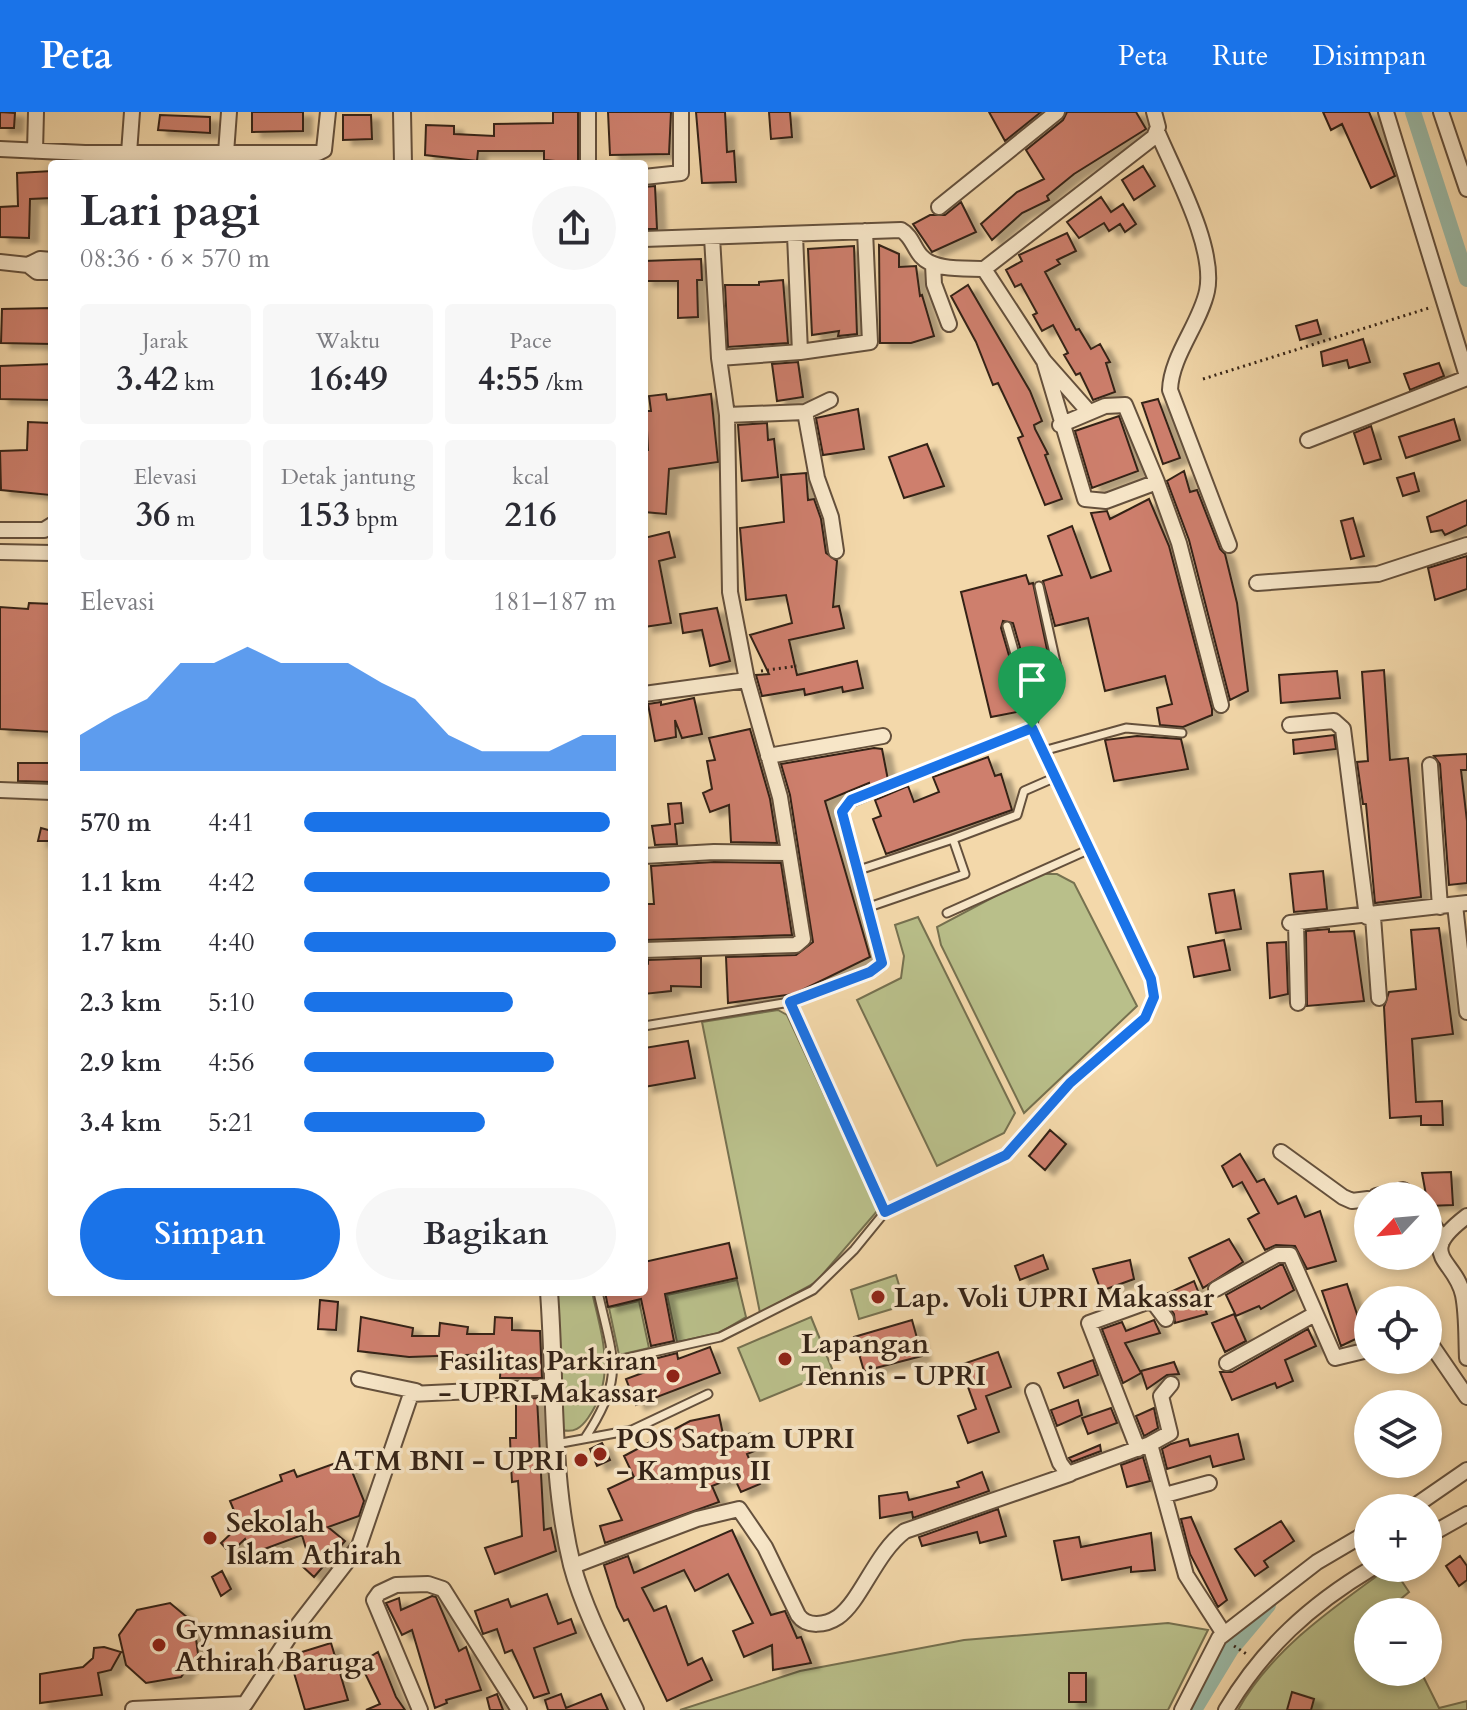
<!DOCTYPE html>
<html lang="id">
<meta charset="utf-8">
<style>
body{margin:0;font-family:Cardo,serif;background:#f7f7f7;color:#2b2b33;height:100vh;display:flex;flex-direction:column;font-size:30px;white-space:nowrap}
*{box-sizing:border-box;margin:0}
p{font-size:26px;color:#7c7c81}
.icon{flex:none;width:44px;height:44px;fill:none;stroke:currentColor;stroke-width:2;stroke-linecap:round;stroke-linejoin:round}
.map{position:relative;flex:1;overflow:hidden}
.drawer{position:absolute;left:48px;top:48px;width:600px;height:1136px;display:flex;flex-direction:column;background:#fff;border-radius:8px;box-shadow:0 4px 12px #0003}
.drawer>*{flex:none}
.needle{width:52px;rotate:244deg}
.controls{position:absolute;left:1354px;top:1070px;display:grid;gap:16px}
.controls a{display:grid;place-items:center;width:88px;height:88px;border-radius:50%;background:#fff;box-shadow:0 4px 12px #0003;font-size:40px}
.pin{position:absolute;display:grid;place-items:center;width:68px;height:68px;color:#fff;margin:-82px -34px;border-radius:50% 50% 50% 0;rotate:-45deg;box-shadow:0 0 8px #0007}
.pin .icon{rotate:45deg}
.round{display:grid;place-items:center;flex:none;width:84px;height:84px;border-radius:42px;background:#f7f7f7}
.head{display:flex;align-items:center;justify-content:space-between;height:136px;padding:0 32px}
h1{font-size:44px;font-weight:600;line-height:60px}
.metrics{display:grid;grid-template-columns:repeat(3,1fr);gap:12px;height:136px;padding:8px 32px}
.metrics div{display:grid;align-content:center;border-radius:8px;background:#f7f7f7;text-align:center}
.metrics b{font-size:34px;font-weight:600}
.metrics small{font-size:22px;font-weight:400}
.metrics p{font-size:22px}
.chart{height:224px;padding:16px 32px}
.chart p{display:flex;justify-content:space-between}
.chart svg{width:100%;height:144px;margin-top:8px;fill:#1a73e8;opacity:.7}
.button{display:flex;gap:16px;margin-top:auto;padding:16px 32px}
.button a{flex:1;height:92px;border-radius:48px;background:#1a73e8;color:#fff;font-size:32px;font-weight:600;line-height:92px;text-align:center}
.button a+a{background:#f7f7f7;color:#2b2b33}
ul{padding:0 32px;list-style:none;font-size:26px}
li{display:grid;grid-template-columns:128px 96px 1fr;align-items:center;height:60px}
li i{height:20px;border-radius:10px;background:#1a73e8}
header{display:flex;align-items:center;gap:48px;box-sizing:border-box;height:112px;padding:0 40px;background:#1a73e8;color:#fff}
header strong{font-size:38px}
nav{display:flex;gap:44px;margin-inline-start:auto;font-size:28px}
.map>svg:first-child{display:block}
</style>
<header>
<strong>Peta</strong>
<nav><a>Peta</a><a>Rute</a><a>Disimpan</a></nav>
</header>
<div class="map">
<svg width="1467" height="1598" viewBox="0 0 1467 1598">
<defs>
<filter id="shadow"><feDropShadow dx="9" dy="5" stdDeviation="2" flood-color="#0004"/></filter>
</defs>
<rect width="100%" height="100%" fill="#f3d8aa"/>
<filter id="stains"><feTurbulence type="fractalNoise" baseFrequency=".0025" numOctaves="4"/><feColorMatrix values="0 0 0 0 .2 0 0 0 0 .09 0 0 0 0 .02 0 0 0 .5 -.17"/></filter>
<radialGradient id="worn" r=".72"><stop offset=".6" stop-color="#630" stop-opacity="0"/><stop offset="1" stop-color="#630" stop-opacity=".3"/></radialGradient>
<path fill="#b9bf8a" stroke="#767150" stroke-width="2" d="M1037,762H1057L1074,771L1137,894L1024,1001L941,833L937,815Z
M918,805L1015,1001L1004,1021L937,1054L857,888L901,866L904,844L895,813Z
M778,898L787,903L878,1098L816,1170L760,1201L702,910Z
M896,1163L905,1193L859,1207L851,1178Z
M737,1168L746,1205L719,1221L677,1230L667,1183Z
M556,1180H592C602,1225 617,1265 588,1306C581,1316 574,1321 562,1318Z
M639,1189L649,1236L619,1243L609,1196Z
M811,1205L833,1259L760,1289L738,1236Z
M1388,1456H1393L1409,1480L1385,1500H1368V1560H1421L1439,1596L1467,1589V1598H1238C1270,1539 1334,1495 1388,1456Z
M1168,1511L1208,1518L1168,1598H680L800,1559L964,1528Z"/>
<g fill="none" stroke-linecap="round" stroke-linejoin="round">
<path stroke="#9bbaa7" stroke-width="16" d="M1413,0L1467,167
M1194,1598L1231,1537L1268,1493"/>
</g>
<path fill="#ce7f6d" stroke="#342317" stroke-width="2" filter="url(#shadow)" d="M0,0L15,1L14,16H0Z
M252,0H303V19L252,20Z
M553,0H578V51L544,48V39H478L477,49L425,43L426,13L454,14V22L494,24V12L553,11Z
M608,0H671L669,42L610,43Z
M696,0H725L727,40L734,39L736,70L702,71Z
M769,0H790L792,25L771,27Z
M989,0H1041L1005,29Z
M1067,0H1136L1146,17L1074,62L1047,84L1049,88L1022,101L992,128L981,112L1017,80L1044,67L1026,38L1063,8Z
M1323,0H1369L1395,64L1371,76L1342,12L1331,18Z
M160,3L210,5V21L158,18Z
M343,3H371L372,27L343,28Z
M1143,54L1155,74L1134,88L1122,68Z
M52,59V86L30,87L29,126L0,125V95L18,94L17,61Z
M655,74L657,117H644V75Z
M1101,85L1111,100L1123,92L1136,112L1125,120L1120,112L1109,119L1104,111L1079,126L1067,110Z
M961,90L976,120L932,140L913,112L930,103H945Z
M1067,121L1076,139L1057,148L1060,152L1045,160L1076,218L1079,217L1091,237L1100,232L1110,250L1106,251L1115,280L1093,288L1080,261L1076,263L1064,243L1068,241L1053,213L1042,219L1033,203L1037,201L1021,172L1015,175L1006,158L1022,149L1019,143Z
M879,133L899,142V155L916,154L920,184L922,183L934,224L911,231H880Z
M854,134L857,222L838,224L839,219L812,223L808,137Z
M701,147L702,168H697L698,205L678,206V169H644V149Z
M783,168L788,231L728,235L725,173H759V170Z
M968,173L1030,279L1042,309L1034,313L1035,317L1048,342L1045,343L1062,387L1045,393L1018,326L1023,324L998,271L993,273L976,230L951,184Z
M52,196V232L1,231L2,197Z
M1317,208L1321,222L1300,228L1296,214Z
M1363,227L1370,250L1349,256L1347,248L1323,254L1321,240Z
M798,250L803,285L777,289L772,252Z
M1439,251L1444,264L1410,278L1404,262Z
M52,252L51,288L0,287V254Z
M666,282L667,288L711,282L718,350L669,357L666,402L644,400V392L645,338H648L646,299H651L649,284Z
M1158,287L1180,346L1163,352L1142,291Z
M858,297L864,337L823,343L816,306Z
M1119,304L1138,359L1092,376L1075,319Z
M1454,307L1460,328L1406,346L1399,325Z
M28,310L50,311V383L1,378L0,339L27,338Z
M767,311L768,328L774,327L778,365L742,369L738,313Z
M1371,314L1381,347L1364,352L1354,321Z
M927,332L944,374L904,386L889,345Z
M1184,359L1190,380L1197,378L1220,437L1225,442L1237,491L1248,579L1230,588L1189,428L1167,369Z
M806,361L808,388L814,387L821,407L826,441L837,449L833,495L839,494L844,516L789,528L797,563L857,549L863,576L843,580L842,575L805,583L804,577L762,584L756,563L769,562L750,523L792,511L786,483L746,488L740,416L784,410L781,363Z
M1414,361L1419,379L1403,384L1397,366Z
M1149,387L1169,434L1212,597V603L1183,615L1160,613L1157,596L1172,592L1165,564L1105,579L1088,506L1055,514L1043,469L1062,463L1048,424L1072,414L1091,466L1111,459L1091,401L1107,399L1110,407Z
M1467,388V413L1445,423L1442,418L1431,420L1427,405Z
M1353,406L1364,444L1351,447L1341,409Z
M669,420L675,445L659,449L671,511L644,515V426Z
M1467,444V477L1435,488L1428,456Z
M1026,463L1029,472L1033,471L1052,561L1029,567L1013,511L1003,509L1001,516L1017,571L1010,572L1017,600L991,605L961,480Z
M29,491L52,492V620L0,617V495L28,497Z
M717,496L730,549L710,554L702,518L683,521L680,502Z
M1384,558L1390,648L1408,646L1421,785L1375,791L1366,692H1363L1357,650L1368,649L1362,560Z
M1337,559L1340,586L1281,591L1279,563Z
M694,586L702,622L682,626L675,608L676,625L655,629L648,592L661,590V593Z
M750,617L770,687L777,731L731,730L729,693L710,700L703,681L712,677L707,649L715,648L709,626Z
M1334,623L1336,637L1294,642L1293,628Z
M1137,624L1181,627L1188,657L1114,669L1105,628Z
M874,636L882,637L888,668L870,676L869,671L825,689L870,845L794,882L728,891L726,845L796,843L813,830L790,683L781,652Z
M1467,642V658H1461L1467,709V771L1449,773L1440,652L1434,644Z
M988,645L995,664L1001,662L1012,698L886,742L873,707L881,704L875,688L908,674L914,690L939,680L933,665Z
M18,651H52V670L18,669Z
M681,691L683,711L675,712L677,732L655,733L652,714L670,712L668,692Z
M41,716L52,719V729H38Z
M714,750L781,751L792,823L644,828V792H654L651,754Z
M1323,759L1327,797L1294,800L1290,762Z
M1234,778L1241,817L1216,821L1209,782Z
M1439,816L1453,922L1412,927L1416,990L1442,989L1443,1013H1421V1004L1390,1006L1384,895L1389,880L1416,877L1411,818Z
M1329,817V820L1354,819L1364,889L1307,894L1306,819Z
M1224,828L1230,858L1194,865L1188,835Z
M1286,830L1288,882L1270,886L1267,831Z
M701,846V875L671,874V879L644,882V854L648,852V848Z
M688,929L695,966L644,975V936Z
M1050,1018L1066,1032L1045,1058L1029,1044Z
M1240,1042L1257,1070L1264,1067L1278,1092L1296,1084L1305,1105L1320,1099L1336,1149L1307,1157L1295,1134L1276,1133L1265,1138L1248,1107L1259,1101L1242,1070L1233,1075L1222,1054Z
M1451,1060L1453,1093L1428,1094L1422,1061Z
M1229,1127L1243,1150L1203,1176L1189,1146Z
M729,1131L737,1166L665,1182L674,1229L651,1234L641,1187L608,1195L605,1180H644V1150Z
M1043,1143L1048,1157L1020,1168L1015,1154Z
M1130,1148L1134,1167L1101,1179L1093,1157Z
M1280,1153H1283L1294,1178L1261,1197L1259,1194L1236,1204L1226,1183Z
M1194,1169L1207,1202L1175,1211L1174,1202L1162,1184Z
M1347,1172L1364,1223L1341,1234L1322,1179Z
M320,1188L338,1190L336,1218L318,1217Z
M1234,1202L1246,1229L1225,1240L1212,1211Z
M361,1205L413,1216L412,1224H439L440,1211L468,1215L467,1222H494L495,1205L512,1206V1218L540,1219L542,1266H500L501,1244L493,1242L409,1245L358,1239Z
M912,1208L922,1244L864,1259L854,1225Z
M1154,1208L1160,1221L1125,1231L1141,1261L1123,1271L1102,1217L1122,1210L1126,1219Z
M1308,1217L1316,1234L1285,1248L1293,1269L1277,1276L1275,1271L1232,1288L1220,1260H1232Z
M710,1235L720,1261L636,1293L626,1267L656,1256L654,1247L677,1241L678,1247Z
M998,1240L1011,1275L986,1284L999,1320L968,1331L958,1304L976,1297L960,1253Z
M1093,1248L1098,1263L1064,1276L1058,1261Z
M1174,1250L1179,1262L1167,1263L1147,1277L1141,1259Z
M537,1286L544,1418L551,1416L556,1439L495,1462L485,1436L522,1424L518,1369L512,1370L511,1353L510,1326H516V1287Z
M1078,1288L1082,1303L1057,1314L1051,1298Z
M1111,1296L1117,1311L1088,1322L1082,1306Z
M1154,1296L1158,1316L1144,1324L1136,1304Z
M719,1303L724,1327L753,1321L757,1338L747,1342L760,1372L741,1380L734,1365L712,1374L719,1390L605,1431L600,1414L622,1408L608,1377L634,1365L624,1344L690,1309Z
M1238,1322L1244,1347L1213,1355L1210,1344L1167,1357L1162,1337L1171,1332L1188,1327L1190,1334Z
M602,1331L610,1348L597,1354L590,1337Z
M1100,1333L1101,1339L1072,1350L1069,1346Z
M1143,1345L1150,1369L1127,1375L1121,1353Z
M347,1347L364,1389L359,1404L328,1415L345,1429L314,1465L302,1454L309,1447L302,1423L251,1442L245,1427L230,1441L221,1431L240,1413L230,1389L282,1369L280,1363L294,1358L297,1365Z
M982,1360L989,1379L913,1406L912,1400L880,1406L879,1384L907,1380L909,1388L959,1375L957,1370Z
M998,1397L1006,1424L980,1431L977,1420L922,1434L919,1425Z
M1191,1405L1227,1488L1218,1495L1190,1442L1181,1407Z
M1281,1409L1294,1429L1264,1449L1268,1455L1255,1464L1235,1437Z
M732,1418L771,1503L785,1499L797,1526L801,1525L811,1551L773,1558L772,1533L744,1545L733,1519L753,1511L728,1462L695,1479L684,1458L642,1476L654,1499L666,1494L688,1553L702,1546L712,1568L667,1589L628,1507L624,1509L617,1495L604,1453L628,1444L634,1461Z
M1151,1421L1155,1458L1131,1460V1455L1062,1468L1054,1429L1079,1425L1081,1435Z
M1460,1444L1467,1454V1468L1459,1474L1446,1454Z
M222,1459L231,1477L221,1484L212,1465Z
M547,1482L558,1512L571,1507L576,1521L534,1536L549,1581L534,1586L512,1538L505,1541L497,1517L483,1522L475,1499L508,1487L511,1495Z
M432,1484L436,1485L459,1539L466,1535L481,1578L446,1588L447,1591L435,1596L412,1518L402,1523L386,1491L399,1486L401,1498Z
M170,1491L194,1511L198,1542L181,1565L146,1571L126,1553L119,1523L137,1498Z
M331,1531L348,1588L305,1598L289,1544Z
M104,1535L121,1540L111,1558L98,1561L102,1583L40,1591V1562L83,1555L93,1546L94,1536Z
M378,1540L396,1585L405,1598H366L380,1592L360,1551Z
M1069,1561H1086V1590H1069Z
M1292,1580L1314,1587L1311,1598H1287Z
M497,1582L503,1598H490L487,1586Z
M561,1582L566,1596L601,1582L608,1598H548L545,1588Z"/>
<g fill="none" stroke-linecap="round" stroke-linejoin="round">
<g stroke="#64503c" stroke-width="11">
<path id="service" d="M1023,574L1056,569L1059,564L1039,474
M1043,639L1126,616L1182,621
M953,727L1017,703L1024,679L1056,665
M869,795L841,706L846,693L1032,616L1034,608L1007,514
M947,801L1090,737
M644,914L790,890L870,860L882,851V844L869,795L965,762L953,727L859,758
M885,1100L1006,1043L1070,971L1145,906L1154,885L1151,867L1032,616
M614,1249L720,1225L813,1178L854,1138L885,1100L790,890
M585,1326C626,1264 613,1248 598,1180
M556,1332L632,1318L708,1282"/>
</g>
<g stroke="#64503c" stroke-width="18">
<path id="minor" d="M588,0V52
M1386,0L1467,264
M1441,0L1467,77
M1157,19C1174,60 1216,135 1207,179C1200,212 1171,244 1170,278L1229,433
M0,37L85,41H318L324,38L328,0
M35,39L36,0
M129,41L132,0
M226,41L229,0
M644,65L681,61V0
M939,95L1057,0
M712,125L719,246L800,240L795,123
M644,127L901,118C912,124 913,135 921,144C934,159 965,156 984,157
M0,150L28,153L40,147L52,148
M28,153L37,160H52
M933,153L934,172L949,212
M984,157L1154,25L1158,15L1154,0
M984,157L1044,249L1089,300
M800,240L870,230L865,119
M1044,249L1085,387L1106,389L1157,370L1179,431L1221,593
M805,300L817,366L831,405L836,439
M727,303L805,300L830,288
M1060,313L1105,294L1125,293L1157,370
M1308,328L1467,266
M0,418H44L52,413
M0,440L52,441
M1257,471L1378,462L1467,433
M644,582L747,568
M1290,613L1334,609L1343,617L1367,805
M768,644L883,624
M1430,653L1440,795
M0,678L52,680
M644,744L714,740L788,741
M1455,793L1467,900
M1373,805L1379,886
M1290,811L1467,791
M1296,811L1298,891
M644,838L796,833L803,827L780,685L747,568L730,480L727,303L719,246
M1281,1040L1343,1085L1352,1089L1368,1087
M1376,1084L1403,1078L1412,1084
M1428,1104L1443,1128
M1467,1104C1414,1144 1455,1146 1463,1183C1467,1203 1466,1225 1467,1246
M1216,1177L1277,1143H1290L1335,1246L1368,1238
M1428,1228L1467,1285
M1227,1251L1315,1202
M359,1267L416,1279
M1033,1279L1060,1351L1068,1362L1150,1332L1186,1463L1224,1522
M1150,1332L1170,1321L1161,1284L1171,1272
M1138,1337L1089,1211L1147,1190L1154,1191L1166,1207
M1165,1383L1209,1371
M1412,1396L1467,1358
M1428,1424L1467,1402
M573,1454L697,1407L739,1397L765,1435L798,1503C807,1516 826,1513 838,1505C861,1489 876,1440 905,1419L1070,1362
M133,1597L245,1592L291,1522L359,1434L411,1282L554,1275
M420,1598L374,1488L379,1481L396,1473L428,1472L443,1477L519,1598
M1182,1598L1219,1526L1317,1450L1368,1420
M1226,1598C1263,1536 1310,1493 1372,1456"/>
</g>
<g stroke="#64503c" stroke-width="20">
<path id="tertiary" d="M402,0L403,52
M549,1180C556,1271 550,1364 572,1453C585,1502 613,1552 635,1598"/>
</g>
<path stroke="#342317" stroke-width="3" stroke-dasharray="2 4" stroke-linecap="butt" d="M1203,267L1432,195
M761,559L797,554
M1234,1534L1248,1543"/>
<use href="#service" stroke="#f7e6c8" stroke-width="7"/>
<use href="#minor" stroke="#f7e6c8" stroke-width="14"/>
<use href="#tertiary" stroke="#f7e6c8" stroke-width="16"/>
</g>
<g fill="none" stroke-linecap="round" stroke-linejoin="round">
<g stroke="#fff" stroke-width="16">
<path id="route" d="M1032,616L1151,867L1154,885L1145,906L1070,971L1006,1043L885,1100L790,890L870,860L882,851L842,700L851,688Z"/>
</g>
<use href="#route" stroke="#1a73e8" stroke-width="10"/>
</g>
<g fill="#8f2418" stroke="#f7e6c8" stroke-width="3">
<circle cx="878" cy="1185" r="8"/>
<circle cx="785" cy="1247" r="8"/>
<circle cx="673" cy="1264" r="8"/>
<circle cx="600" cy="1342" r="8"/>
<circle cx="581" cy="1348" r="8"/>
<circle cx="210" cy="1426" r="8"/>
<circle cx="159" cy="1533" r="8"/>
</g>
<g text-anchor="middle" stroke-width="7" stroke-linejoin="round" paint-order="stroke">
<g font-size="28" font-weight="bold" fill="#342317" stroke="#f7e6c8" text-anchor="start">
<text x="894" y="1195">Lap. Voli UPRI Makassar</text>
<text x="801" y="1241">Lapangan<tspan x="801" dy="32">Tennis - UPRI</tspan></text>
<text x="657" y="1258" text-anchor="end">Fasilitas Parkiran<tspan x="657" dy="32">- UPRI Makassar</tspan></text>
<text x="616" y="1336">POS Satpam UPRI<tspan x="616" dy="32">- Kampus II</tspan></text>
<text x="565" y="1358" text-anchor="end">ATM BNI - UPRI</text>
<text x="226" y="1420">Sekolah<tspan x="226" dy="32">Islam Athirah</tspan></text>
<text x="175" y="1527">Gymnasium<tspan x="175" dy="32">Athirah Baruga</tspan></text>
</g>
</g>
<rect width="100%" height="100%" filter="url(#stains)"/>
<rect width="100%" height="100%" fill="url(#worn)"/>
</svg>
<div class="controls">
<a><svg class="needle" viewBox="-14 -14 28 28"><path d="M0-13l5 13h-10z" fill="#e53935"/><path d="M0 13l5-13h-10z" fill="#7c7c81"/></svg></a>
<a><svg class="icon" aria-label="locate" viewBox="0 0 24 24"><circle cx="12" cy="12" r="6"/><path d="M12 2v4M12 18v4M2 12h4M18 12h4"/></svg></a>
<a><svg class="icon" aria-label="layers" viewBox="0 0 24 24"><path d="M12 4l9 5-9 5-9-5zM3 14l9 5 9-5"/></svg></a>
<a>+</a>
<a>−</a>
</div>
<div class="pin" style="left:1032px;top:616px;background:#1e9e55"><svg class="icon" aria-label="arrive" viewBox="0 0 24 24"><path d="M6 21V4h12l-3 4 3 4H6"/></svg></div>
<section class="drawer">
<div class="head"><div><h1>Lari pagi</h1><p>08:36 · 6 × 570 m</p></div><a class="round"><svg class="icon" aria-label="share" viewBox="0 0 24 24"><path d="M12 15V3M7 8l5-5 5 5M5 13v7h14v-7"/></svg></a></div>
<div class="metrics">
<div><p>Jarak</p><b>3.42<small> km</small></b></div>
<div><p>Waktu</p><b>16:49</b></div>
<div><p>Pace</p><b>4:55<small> /km</small></b></div>
</div>
<div class="metrics">
<div><p>Elevasi</p><b>36<small> m</small></b></div>
<div><p>Detak jantung</p><b>153<small> bpm</small></b></div>
<div><p>kcal</p><b>216</b></div>
</div>
<div class="chart"><p><span>Elevasi</span>181–187 m</p>
<svg viewBox="0 0 160 44" preserveAspectRatio="none"><path d="M0 44V33L10 27L20 22L30 11L40 11L50 6L60 11L70 11L80 11L90 17L100 22L110 33L120 38L130 38L140 38L150 33L160 33V44z"/></svg>
</div>
<ul>
<li><b>570 m</b>4:41<i style="width:98%"></i></li>
<li><b>1.1 km</b>4:42<i style="width:98%"></i></li>
<li><b>1.7 km</b>4:40<i style="width:100%"></i></li>
<li><b>2.3 km</b>5:10<i style="width:67%"></i></li>
<li><b>2.9 km</b>4:56<i style="width:80%"></i></li>
<li><b>3.4 km</b>5:21<i style="width:58%"></i></li>
</ul>
<div class="button"><a>Simpan</a><a>Bagikan</a></div>
</section>
</div>
